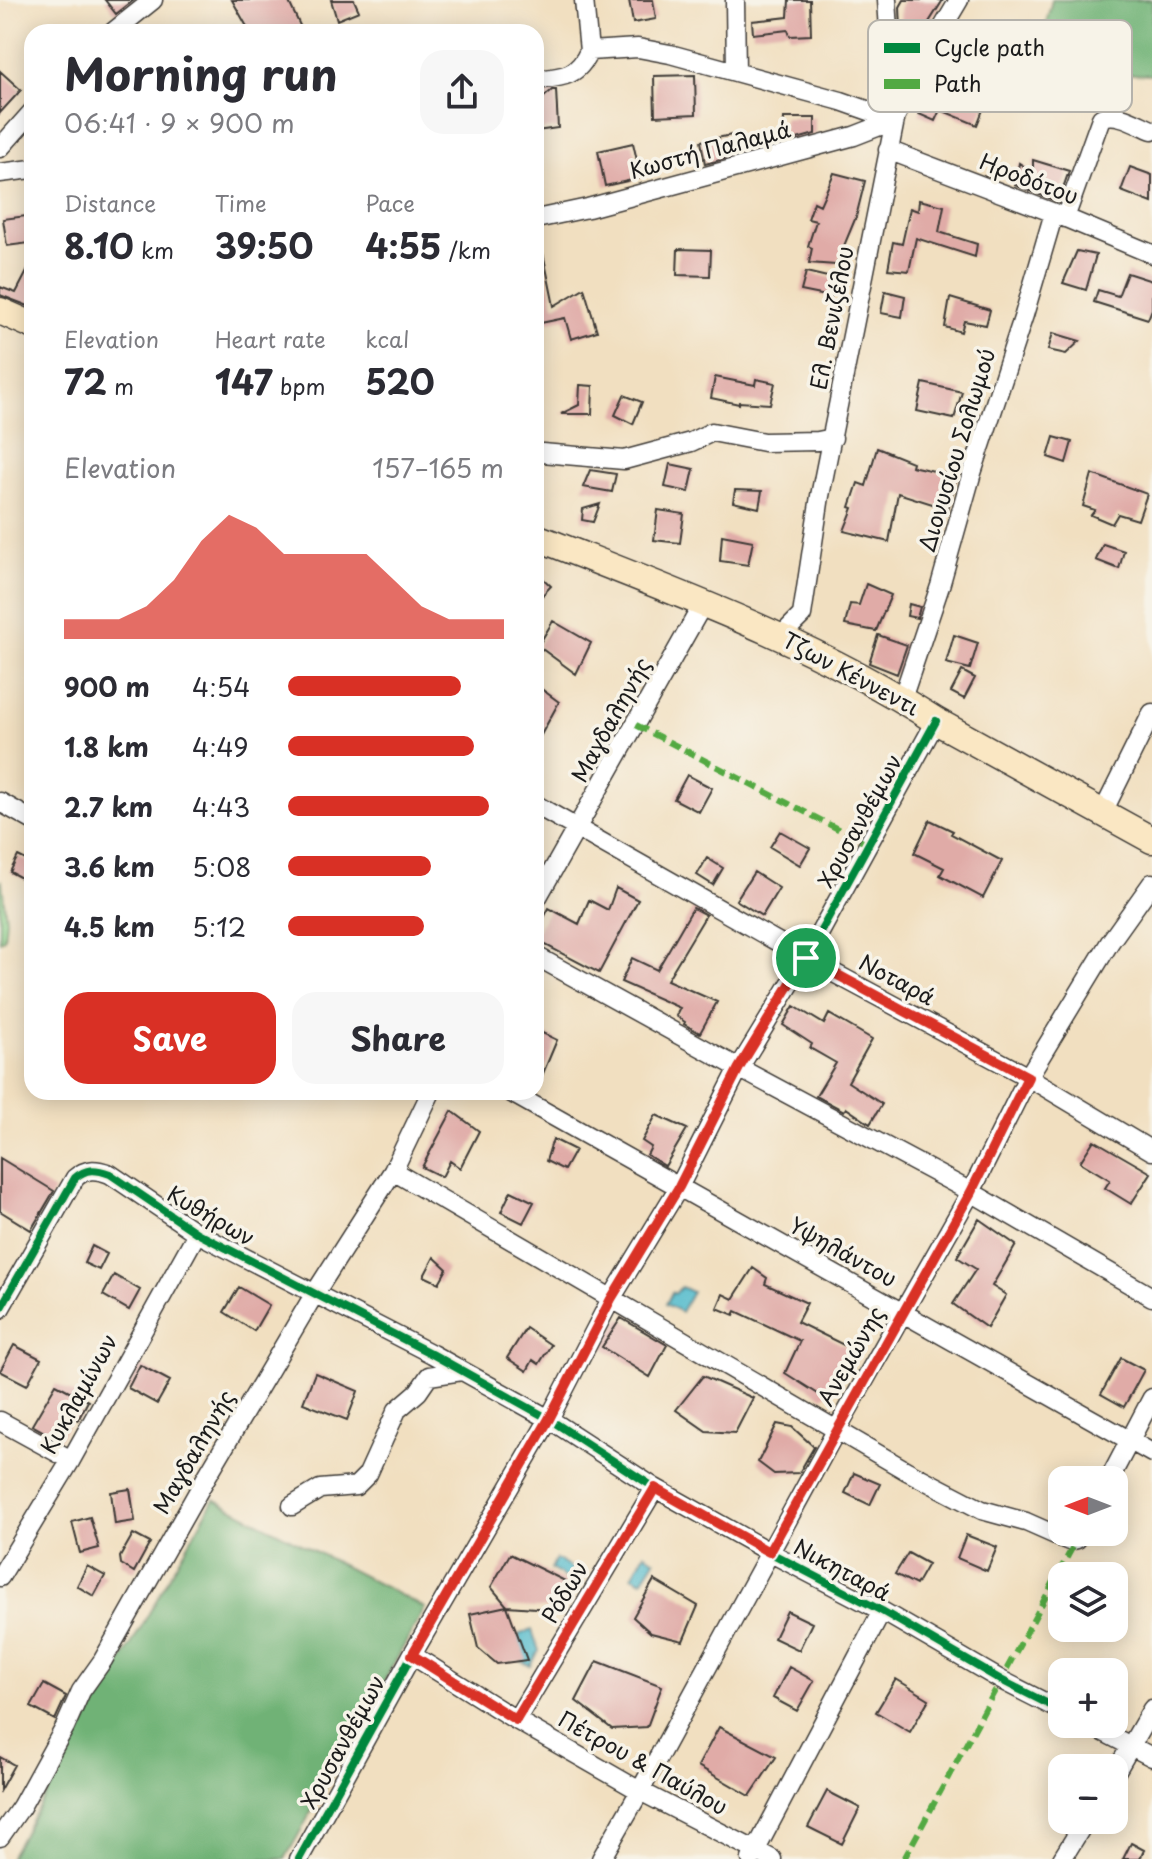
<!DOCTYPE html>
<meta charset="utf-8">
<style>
body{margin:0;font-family:"Playpen Sans",sans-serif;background:#f7f7f7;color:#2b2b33;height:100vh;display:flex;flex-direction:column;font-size:30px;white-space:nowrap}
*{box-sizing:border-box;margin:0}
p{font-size:26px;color:#7c7c81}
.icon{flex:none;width:44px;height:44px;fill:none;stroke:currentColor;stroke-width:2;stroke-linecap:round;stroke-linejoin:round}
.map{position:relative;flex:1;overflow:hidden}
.drawer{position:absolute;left:24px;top:24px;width:520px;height:1076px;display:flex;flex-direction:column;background:#fff;border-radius:24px;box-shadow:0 4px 20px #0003}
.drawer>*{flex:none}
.needle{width:52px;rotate:270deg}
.tools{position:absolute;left:1048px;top:1466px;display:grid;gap:16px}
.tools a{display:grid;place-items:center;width:80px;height:80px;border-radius:16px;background:#fff;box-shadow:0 4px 20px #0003;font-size:40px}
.pin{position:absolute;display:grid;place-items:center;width:68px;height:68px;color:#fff;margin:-34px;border:4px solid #fff;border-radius:50%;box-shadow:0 2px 8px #0007}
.round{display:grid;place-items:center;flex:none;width:84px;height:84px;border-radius:24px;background:#f7f7f7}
.summary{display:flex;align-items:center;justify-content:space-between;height:136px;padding:0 40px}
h1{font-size:44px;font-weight:700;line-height:60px}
.stats{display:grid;grid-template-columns:repeat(3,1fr);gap:12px;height:136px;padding:8px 40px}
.stats div{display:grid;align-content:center}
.stats b{font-size:34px;font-weight:700}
.stats small{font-size:22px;font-weight:400}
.stats p{font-size:22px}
.chart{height:224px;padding:16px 40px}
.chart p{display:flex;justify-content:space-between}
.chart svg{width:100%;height:144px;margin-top:8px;fill:#d93025;opacity:.7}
.primary-button{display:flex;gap:16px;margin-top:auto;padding:16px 40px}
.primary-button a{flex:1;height:92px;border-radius:24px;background:#d93025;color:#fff;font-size:32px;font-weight:700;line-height:92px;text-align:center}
.primary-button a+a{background:#f7f7f7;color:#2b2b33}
ul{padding:0 40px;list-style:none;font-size:26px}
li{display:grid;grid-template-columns:128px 96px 1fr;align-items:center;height:60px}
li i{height:20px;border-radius:10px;background:#d93025}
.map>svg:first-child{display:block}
</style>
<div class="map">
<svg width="1152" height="1859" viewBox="0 0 1152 1859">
<rect width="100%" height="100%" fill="#f7f3e8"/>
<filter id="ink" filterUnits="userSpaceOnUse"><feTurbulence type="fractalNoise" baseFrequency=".0125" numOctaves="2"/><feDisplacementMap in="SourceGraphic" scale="16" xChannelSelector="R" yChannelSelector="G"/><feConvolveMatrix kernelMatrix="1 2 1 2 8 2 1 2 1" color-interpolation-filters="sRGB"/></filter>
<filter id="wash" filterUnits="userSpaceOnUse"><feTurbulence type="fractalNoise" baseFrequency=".006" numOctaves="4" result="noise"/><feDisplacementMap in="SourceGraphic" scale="32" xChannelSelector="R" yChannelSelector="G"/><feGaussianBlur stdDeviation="1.8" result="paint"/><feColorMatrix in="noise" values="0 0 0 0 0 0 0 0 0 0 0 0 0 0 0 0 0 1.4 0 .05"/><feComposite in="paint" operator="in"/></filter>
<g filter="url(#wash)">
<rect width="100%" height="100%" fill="#f1dfc0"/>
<path fill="#8ad08a" stroke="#537653" stroke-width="2" d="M2,881L6,920L4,939L0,941V882Z"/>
<path fill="#6fb276" stroke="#466749" stroke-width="2" d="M1052,0H1152V75L1034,69Z
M214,1499L425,1608L285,1859H9Z"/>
<path fill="#4fbacc" stroke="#366b74" stroke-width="2" d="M681,1287L692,1292L681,1312L666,1304L672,1292L675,1294Z
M645,1553L655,1560L642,1581L632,1576Z
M556,1559L583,1576L575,1584L551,1569Z
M532,1630L539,1651L530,1666L522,1661L518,1635Z"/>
<g id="blocks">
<path fill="#e0aba7" d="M105,0H134L116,14Z
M232,0H288L303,32H250Z
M331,0H354L359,11L337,20Z
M629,0H653L656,19L633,23Z
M789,0H810L811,35L790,36L788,30L753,34L752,21L788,17Z
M904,0H943L917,41L901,30L900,7Z
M0,71L21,90L0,113Z
M695,75L696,114L655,116L654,76Z
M956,78L990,92L977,125L943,111Z
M552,90H556L558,128L536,131V104Z
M928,94L944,101L935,121L919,114Z
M784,118H815V134L783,143Z
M732,135L736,156L705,164L701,141Z
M633,143L641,178L605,186L598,151Z
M1033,160L1069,171L1058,202L1015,185L1019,163L1033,172Z
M1130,167L1152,175V203L1121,191Z
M834,173L865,181L856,217L836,265L809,263L812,248L808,246L816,221L808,219L814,202L820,205Z
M919,200L944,206L939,232L977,244L975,257L916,238L909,271L888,269L893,242L902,244L910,208L918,211Z
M26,216L30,243L7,246L3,219Z
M536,248H542L554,306L584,288L597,331L571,339L565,318L536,324Z
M678,249L711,250L710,276L677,275Z
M1077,251L1096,255L1086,290L1063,283Z
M32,262L31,307L0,295V287L16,293Z
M806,272L836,279L831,297L801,291Z
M1127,273L1152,281V309L1148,319L1094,302L1098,290L1118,296Z
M885,291L905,296L902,317L881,313Z
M950,298L990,310L986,325L964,321L961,332L945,327Z
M1053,333L1080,341L1066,354L1048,350Z
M715,377L755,385L756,379L775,383L770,404L739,402V404L711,398Z
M923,383L962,392L954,419L917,411Z
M580,385L593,386L592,414H561L579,405Z
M624,395L642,402L633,424L615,415Z
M1054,437L1072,442L1066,463L1048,457Z
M877,448L912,462L911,466L957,476L948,509L898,493L889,542L844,531L853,508L850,507L858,483L866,486Z
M670,464L694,469L689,492L665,487Z
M590,470L616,474L612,492L583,487Z
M1092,474L1147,494L1138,520L1118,514L1112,524L1091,515L1095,510L1083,506Z
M735,490L762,491L759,508L733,502Z
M600,504L593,522L582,520L583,509Z
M658,510L684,514L680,543L654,540Z
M722,535L753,541L748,565L720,561Z
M1103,544L1124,551L1119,569L1096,560Z
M536,572L551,586L536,602Z
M866,584L891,595L876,631L845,625L850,604L859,605Z
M909,604L920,607L917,618L907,616Z
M553,621L591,643L576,674L538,646Z
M878,635L907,645L897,674L869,663Z
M954,635L978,643L970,669L946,663Z
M962,671L975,678L964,699L951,692Z
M536,685L559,702L536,744Z
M687,775L712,788L699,812L674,799Z
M930,820L953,831L951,834L1002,861L983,898L940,875L944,868L914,853Z
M780,831L810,848L800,865L770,847Z
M18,856L32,863L25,880L10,872Z
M707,858L723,868L713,885L697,875Z
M754,872L779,888L762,916L736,900Z
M616,888L638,900L599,973L536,940V933L549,908L579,924L589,900L608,910Z
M693,908L706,915L667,980L717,1002L700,1033L684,1024L685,1022L676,1016L680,1008L621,982L632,958L657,970Z
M794,1006L824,1024L829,1014L872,1039L848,1082L882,1104L870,1124L846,1108L844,1111L816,1096L836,1063L810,1048L812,1044L783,1025Z
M536,1030L557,1040L536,1090Z
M452,1111L479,1131L460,1168L450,1161L442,1177L422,1167Z
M656,1115L687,1129L665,1166L647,1155L651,1147L642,1141Z
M553,1139L575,1150L564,1170L546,1161Z
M1094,1140L1151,1173L1131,1204L1105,1188L1110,1180L1080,1162Z
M0,1158L54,1191L31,1230L0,1211Z
M511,1191L534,1202L523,1223L501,1212Z
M979,1219L1016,1245L992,1286L1006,1295L987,1328L953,1304L976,1269L957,1257Z
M92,1246L107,1254L99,1270L84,1263Z
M434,1257L447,1269L439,1283L424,1276Z
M753,1268L767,1278L765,1284L807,1303L797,1322L852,1349L837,1386L823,1397L785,1373L800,1341L736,1311L734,1315L717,1308L723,1294L733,1299Z
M114,1275L140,1290L129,1310L103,1295Z
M239,1287L269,1305L254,1331L224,1312Z
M621,1318L667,1345L650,1377L602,1347Z
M526,1328L551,1345L539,1364L533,1360L527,1371L507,1358Z
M14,1345L41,1359L27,1385L0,1371Z
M1121,1358L1144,1370L1124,1407L1101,1394Z
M140,1365L170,1381L157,1404L128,1388Z
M315,1373L358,1391L347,1420L303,1403Z
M703,1376L753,1398L735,1433L706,1431L676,1410Z
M56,1384L88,1401L78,1420L73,1417L59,1440L32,1425Z
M777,1424L792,1427L814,1447L799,1473L774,1474L758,1462Z
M854,1473L880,1484L870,1505L845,1493Z
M130,1489L135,1521L115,1524L111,1492Z
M90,1517L99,1548L80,1553L72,1522Z
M133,1534L150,1543L134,1572L121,1564L120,1557Z
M966,1535L997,1547L987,1571L957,1558Z
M908,1553L928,1564L916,1585L895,1574Z
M510,1554L567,1582L550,1609L507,1606L491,1587Z
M87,1566L105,1576L94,1596L77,1586Z
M654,1580L698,1606L683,1641L651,1633L633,1617Z
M507,1606L527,1660L497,1664L478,1648L470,1614Z
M787,1611L812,1623L799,1650L774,1638Z
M597,1661L662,1686L647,1727L612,1729L576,1701Z
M789,1667L814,1681L797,1711L773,1698Z
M896,1679L929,1699L910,1732L876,1712Z
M44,1684L66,1696L55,1720L31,1707Z
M719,1727L776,1757L750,1796L698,1766Z
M0,1757L14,1765L0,1790Z
M827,1791L860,1808L842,1844L808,1827Z
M1131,1843L1144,1850L1140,1859H1123Z"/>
</g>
</g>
<g filter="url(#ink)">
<use href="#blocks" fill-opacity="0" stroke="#3c3935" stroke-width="2"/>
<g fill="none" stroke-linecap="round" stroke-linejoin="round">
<g stroke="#3c3935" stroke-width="21">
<path id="street" d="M584,0L589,51
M735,0L736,72
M113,32L153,0
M536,80C562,77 578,77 589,51L638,48L670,54L841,101L895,120
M897,114L909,84L959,0
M0,148L32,112
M888,150L1054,213L1152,254
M0,173L32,169
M1065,218L1101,118C1116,110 1137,124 1152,130
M536,219L588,208L854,136L895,120
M542,453L624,460L691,442L712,432L764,442L818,441L833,438
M781,636L802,615L820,496L895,120L887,0
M902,699L940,586L971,476L1024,315L1054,213
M0,802L32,820
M536,805L806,958L1028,1077L1152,1151
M1102,814L1152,713
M536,900L703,604
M536,956L739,1068L971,1192L1152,1297
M510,1092L1152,1453
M393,1171L907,1471L982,1510L1026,1522L1069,1541L1077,1539L1081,1532
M0,1309L75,1178C86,1168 96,1169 110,1174L197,1233L432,1354L549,1419L655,1488L769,1552L882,1611L1001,1680L1062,1711
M0,1421L71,1460
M1109,1480L1152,1398
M292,1506L320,1489L356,1486L368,1474L397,1410L418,1392L429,1376L462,1371
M0,1577L71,1460L197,1233
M412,1655L516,1720L640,1791L772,1859
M516,1720L655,1488
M1088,1724L1152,1757
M1114,1775L1152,1709
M0,1837L21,1807L65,1727L81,1691L103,1660L207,1476L315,1293L393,1171L431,1092
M299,1859L412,1655L549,1419L611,1299L679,1187L739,1068L806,958L936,721
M601,1859L640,1791L837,1429L971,1192L1028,1077L1110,942L1152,883
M751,1859L882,1611
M1062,1859L1086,1820"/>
</g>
<g stroke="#3c3935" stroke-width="29">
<path id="secondary" d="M0,311L32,325
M536,537C672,591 812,641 936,721L1152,840"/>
</g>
<use href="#street" stroke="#fff" stroke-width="18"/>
<use href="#secondary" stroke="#fae7c3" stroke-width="26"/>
<path stroke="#52a943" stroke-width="6" stroke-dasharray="12 6" stroke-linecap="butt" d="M636,725L867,844
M904,1859L1077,1539"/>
<g stroke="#f7f3e8" stroke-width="13">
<path id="cycleway" d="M0,1309L75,1178C86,1168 96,1169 110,1174L197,1233L432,1354L549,1419L655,1488L769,1552L882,1611L1001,1680L1062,1711
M299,1859L412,1655L549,1419L611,1299L679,1187L739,1068L806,958L936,721"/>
</g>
<use href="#cycleway" stroke="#00873e" stroke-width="8"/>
</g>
</g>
<g fill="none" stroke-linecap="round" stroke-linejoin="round" filter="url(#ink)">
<g stroke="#fff" stroke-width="16">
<path id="route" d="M806,958L1028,1077L971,1192L769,1552L655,1488L516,1720L412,1655L549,1419L611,1299L679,1187L739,1068Z"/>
</g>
<use href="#route" stroke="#d93025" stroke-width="10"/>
</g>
<g text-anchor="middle" stroke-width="7" stroke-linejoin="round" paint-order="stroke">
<g font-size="22" fill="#1c1c1c" stroke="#f7f3e8">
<text transform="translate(710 150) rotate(-15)" y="8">Κωστή Παλαμά</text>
<text transform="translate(1029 179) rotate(21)" y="8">Ηροδότου</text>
<text transform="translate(832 318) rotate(-79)" y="8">Ελ. Βενιζέλου</text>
<text transform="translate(957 450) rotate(-73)" y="8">Διονυσίου Σολωμού</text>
<text transform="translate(851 674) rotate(28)" y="8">Τζων Κέννεντι</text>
<text transform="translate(611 720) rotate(-61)" y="8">Μαγδαληνής</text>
<text transform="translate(860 821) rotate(-61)" y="8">Χρυσανθέμων</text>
<text transform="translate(897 980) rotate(28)" y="8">Νοταρά</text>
<text transform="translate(211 1216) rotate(30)" y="8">Κυθήρων</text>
<text transform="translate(843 1252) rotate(29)" y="8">Υψηλάντου</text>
<text transform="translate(851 1356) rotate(-60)" y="8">Ανεμώνης</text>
<text transform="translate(79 1394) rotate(-61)" y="8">Κυκλαμίνων</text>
<text transform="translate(194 1452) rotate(-60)" y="8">Μαγδαληνής</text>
<text transform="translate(842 1570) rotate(28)" y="8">Νικηταρά</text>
<text transform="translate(565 1592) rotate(-59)" y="8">Ρόδων</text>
<text transform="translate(343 1742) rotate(-61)" y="8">Χρυσανθέμων</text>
<text transform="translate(643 1763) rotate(29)" y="8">Πέτρου &amp; Παύλου</text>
</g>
</g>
<rect x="868" y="20" width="264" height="92" rx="12" fill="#f7f3e8" stroke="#b5b2ab" stroke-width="2"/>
<rect x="884" y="43" width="36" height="10" fill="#00873e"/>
<rect x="884" y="79" width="36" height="10" fill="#52a943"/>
<g font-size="22" fill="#1c1c1c">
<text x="934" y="56">Cycle path</text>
<text x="934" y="92">Path</text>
</g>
</svg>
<div class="tools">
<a><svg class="needle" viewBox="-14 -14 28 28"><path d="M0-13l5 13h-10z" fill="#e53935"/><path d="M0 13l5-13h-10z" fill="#7c7c81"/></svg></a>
<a><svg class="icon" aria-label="layers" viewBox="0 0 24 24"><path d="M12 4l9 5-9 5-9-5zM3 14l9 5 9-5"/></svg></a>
<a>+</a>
<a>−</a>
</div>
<div class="pin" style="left:806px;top:958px;background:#1e9e55"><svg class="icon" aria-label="arrive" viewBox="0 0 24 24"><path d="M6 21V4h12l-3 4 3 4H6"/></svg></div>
<section class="drawer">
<div class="summary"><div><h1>Morning run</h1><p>06:41 · 9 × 900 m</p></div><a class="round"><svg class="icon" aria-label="share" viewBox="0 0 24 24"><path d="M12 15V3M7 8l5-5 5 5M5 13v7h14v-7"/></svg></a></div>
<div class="stats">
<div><p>Distance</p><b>8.10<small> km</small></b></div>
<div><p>Time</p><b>39:50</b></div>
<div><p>Pace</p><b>4:55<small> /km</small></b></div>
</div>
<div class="stats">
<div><p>Elevation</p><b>72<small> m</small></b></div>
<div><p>Heart rate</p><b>147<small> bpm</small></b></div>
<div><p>kcal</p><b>520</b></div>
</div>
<div class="chart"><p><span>Elevation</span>157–165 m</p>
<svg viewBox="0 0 160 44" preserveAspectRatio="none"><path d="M0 44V38L10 38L20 38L30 34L40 26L50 14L60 6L70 10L80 18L90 18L100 18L110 18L120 26L130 34L140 38L150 38L160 38V44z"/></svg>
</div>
<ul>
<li><b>900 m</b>4:54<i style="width:80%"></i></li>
<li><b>1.8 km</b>4:49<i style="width:86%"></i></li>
<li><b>2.7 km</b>4:43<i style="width:93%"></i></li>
<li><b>3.6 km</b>5:08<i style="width:66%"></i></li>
<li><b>4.5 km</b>5:12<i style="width:63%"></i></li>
</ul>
<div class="primary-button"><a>Save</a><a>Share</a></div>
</section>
</div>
